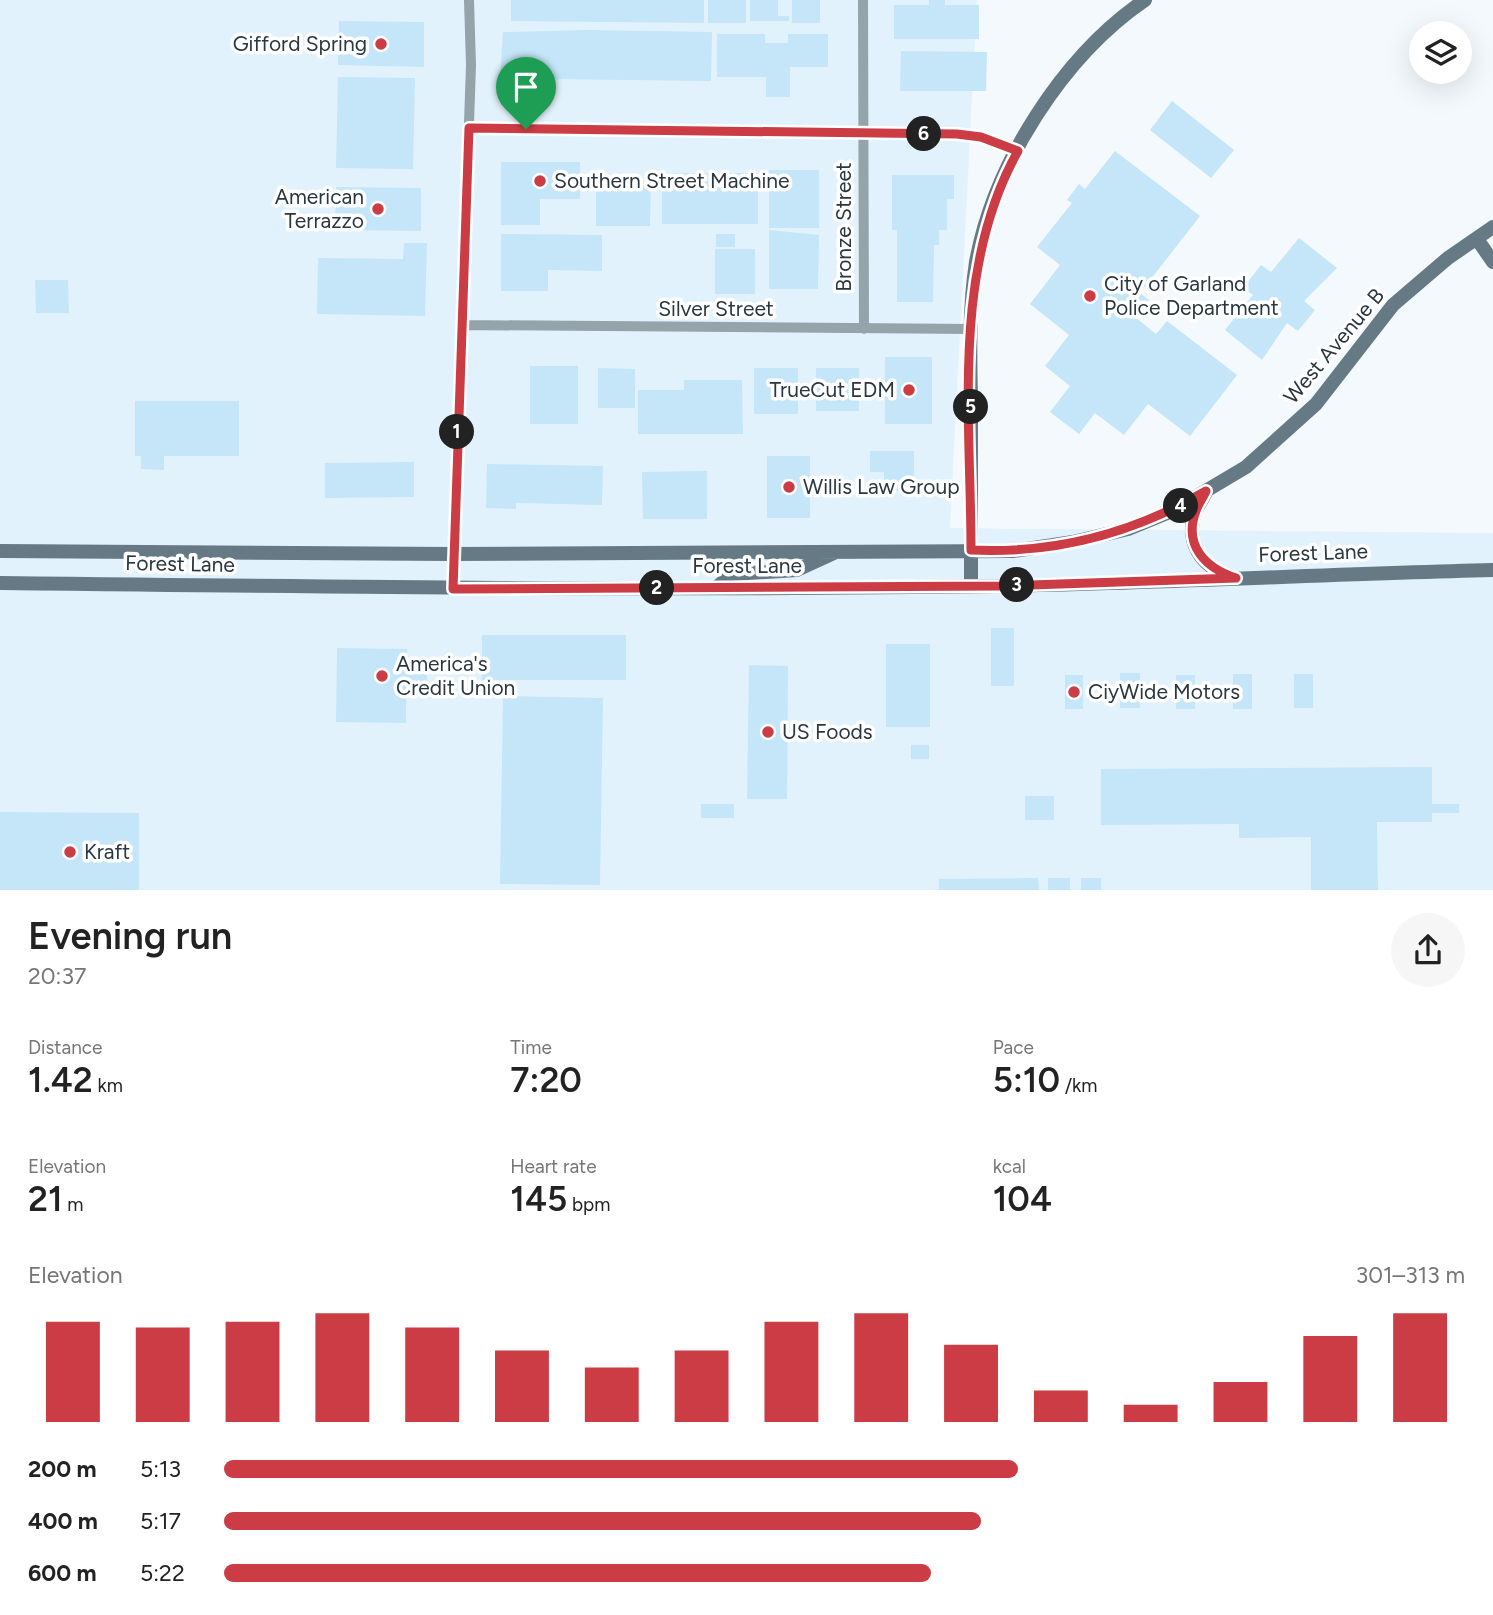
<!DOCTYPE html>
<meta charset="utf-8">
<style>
body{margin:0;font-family:Figtree,sans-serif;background:#f6f6f6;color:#222;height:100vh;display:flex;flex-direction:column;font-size:26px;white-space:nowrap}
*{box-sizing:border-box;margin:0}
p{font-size:23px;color:#767676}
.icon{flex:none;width:38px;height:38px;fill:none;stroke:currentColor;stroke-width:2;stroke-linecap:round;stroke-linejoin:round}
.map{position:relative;height:890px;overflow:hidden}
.sheet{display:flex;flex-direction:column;background:#fff;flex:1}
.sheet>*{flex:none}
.controls{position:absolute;left:1409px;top:21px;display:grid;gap:14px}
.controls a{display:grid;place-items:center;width:63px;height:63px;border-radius:50%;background:#fff;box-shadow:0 7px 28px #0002;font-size:35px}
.pin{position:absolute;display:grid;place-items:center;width:60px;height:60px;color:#fff;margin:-72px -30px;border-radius:50% 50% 50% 0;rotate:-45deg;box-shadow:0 0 7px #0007}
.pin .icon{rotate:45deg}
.km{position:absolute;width:35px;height:35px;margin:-18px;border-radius:50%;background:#222;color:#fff;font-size:19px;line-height:35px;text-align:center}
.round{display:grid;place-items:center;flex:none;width:74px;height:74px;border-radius:37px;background:#f6f6f6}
.head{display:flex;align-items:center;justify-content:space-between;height:119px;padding:0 28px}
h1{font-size:38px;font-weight:600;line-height:52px}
.metrics{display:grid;grid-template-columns:repeat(3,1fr);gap:10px;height:119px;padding:7px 28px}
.metrics div{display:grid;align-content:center}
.metrics b{font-size:35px;font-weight:600}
.metrics small{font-size:19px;font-weight:400}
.metrics p{font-size:19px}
.chart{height:196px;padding:14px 28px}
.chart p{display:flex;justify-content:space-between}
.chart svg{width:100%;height:126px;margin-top:7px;stroke:#cb3c45;stroke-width:6}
ul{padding:0 28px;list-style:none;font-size:23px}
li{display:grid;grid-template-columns:112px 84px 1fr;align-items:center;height:52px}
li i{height:18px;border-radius:9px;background:#cb3c45}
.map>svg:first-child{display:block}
</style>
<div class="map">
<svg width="1493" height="891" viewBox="0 0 1493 891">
<rect width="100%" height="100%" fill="#f3f9fd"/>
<path fill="#e2f2fc" d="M0,0H977L950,528L1493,533V890H0Z"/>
<path fill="#c4e6f8" d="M511,0H704V23L511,21Z
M708,0H746V23H708Z
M750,0H778V16H789V21H750Z
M792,0H820V23H792Z
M929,0H945V5H979V39H894V5H929Z
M339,21L424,22V67L338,65Z
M588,30L712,32L711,81L540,79V92L499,91L503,32Z
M717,34H765V43H788V34H828V67H790V97H766V77H717Z
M901,51L987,52L986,91H900Z
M338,77L415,78L413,169L336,168Z
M1172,101L1234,150L1211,178L1150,130Z
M1115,151L1200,216L1140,293L1149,300L1135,317L1156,334L1167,321L1237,375L1190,436L1148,404L1124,435L1095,413L1079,434L1050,412L1070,386L1045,366L1069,335L1030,304L1060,265L1037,247L1072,203L1067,200L1079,184L1085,189Z
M501,162H580V199H540V225H501Z
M769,170H819V228H769Z
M662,173H758V224H662Z
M892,175H954V199H947V230H939V245H934L933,302H897V230H892Z
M596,182L651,183L650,226H596Z
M336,187L421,188V231L335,230Z
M769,230L819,235L818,289H769Z
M501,234L602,235V271L548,270V291H501Z
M716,234H735V247H716Z
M1299,238L1337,268L1304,301L1315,310L1298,331L1287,323L1262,360L1225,330L1253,295L1243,288L1261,265L1271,272Z
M404,243H427L425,316L317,314L318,258L403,259Z
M715,249H755V294H715Z
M35,280H68L69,313H36Z
M885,357H932V424H885Z
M530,366H578V424H530Z
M598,368L635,369V408H598Z
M754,368H798V414H754Z
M816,368H859V411H816Z
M684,380H742L743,434H638V390H684Z
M135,401H239V456H164V470L141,469V456H135Z
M870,451H914V491H884V472H870Z
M767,456H810V518H767Z
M414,462V497L325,498V463Z
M487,464L603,466L602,505L516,503V509L486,508Z
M707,471V519H643L642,472Z
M991,628H1014V686H991Z
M482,635H626V680H482Z
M886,644H930V727H886Z
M337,648L407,649V660L427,661V692H406V723L336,722Z
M749,665L788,666L787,799H747Z
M1120,673H1140V708H1120Z
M1233,674H1252V709H1233Z
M1294,674H1313V708H1294Z
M1065,675H1083V709H1065Z
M1176,675H1195V709H1176Z
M503,696L603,698L600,885L500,884Z
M911,745H929V759H911Z
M1432,767V804H1459V813H1432V822H1377L1378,891H1311V837L1239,838V824L1101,825V769Z
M1025,796H1054V820H1025Z
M701,804H734V818H701Z
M0,812L139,813V891H0Z
M1038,878L1039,891H939V879Z
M1048,878H1070V891H1048Z
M1081,878H1101V891H1081Z"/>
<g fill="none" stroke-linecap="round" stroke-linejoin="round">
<path stroke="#95a3ab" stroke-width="10" d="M863,0L864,329
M469,128L957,134L980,137L1018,151
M462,325L971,329
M453,589L471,65L469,0"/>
<path stroke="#667a86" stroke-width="14" d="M1477,239L1493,262
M1206,492C1203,499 1198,505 1195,512C1185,542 1201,567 1230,576
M0,551L452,554L1013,551L1073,542L1128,529L1172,511L1246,467L1316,404L1393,305L1448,258L1493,227
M0,583C333,587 665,591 998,586C1163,583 1328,574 1493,570
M971,586C971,524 971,462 971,400C970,355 969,307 976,262C994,164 1063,56 1145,0
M717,587L732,574L797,570L834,553"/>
</g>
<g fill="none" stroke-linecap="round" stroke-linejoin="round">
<g stroke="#fff" stroke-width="14">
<path id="route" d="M469,128L957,134L981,137L1018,151C951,270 971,418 971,550C1055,554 1134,533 1206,491C1203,498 1198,504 1196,511C1183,545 1205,568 1236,578L1000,586L453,589Z"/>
</g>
<use href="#route" stroke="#cb3c45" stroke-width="9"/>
</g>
<g fill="#cb3c45" stroke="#fff" stroke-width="2.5">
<circle cx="381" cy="44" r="7"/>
<circle cx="540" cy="181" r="7"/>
<circle cx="378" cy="209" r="7"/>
<circle cx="1090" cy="296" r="7"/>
<circle cx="909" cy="390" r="7"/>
<circle cx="789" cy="487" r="7"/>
<circle cx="382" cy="676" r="7"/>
<circle cx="1074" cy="692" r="7"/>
<circle cx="768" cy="732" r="7"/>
<circle cx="70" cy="852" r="7"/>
</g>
<g text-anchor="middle" stroke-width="7" stroke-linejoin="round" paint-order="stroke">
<g font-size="21" fill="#29373e" stroke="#fff" text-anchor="start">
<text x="367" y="51" text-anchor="end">Gifford Spring</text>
<text x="554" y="188">Southern Street Machine</text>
<text x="364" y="204" text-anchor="end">American<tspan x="364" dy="24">Terrazzo</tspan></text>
<text x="1104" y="291">City of Garland<tspan x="1104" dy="24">Police Department</tspan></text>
<text x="895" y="397" text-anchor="end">TrueCut EDM</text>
<text x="803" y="494">Willis Law Group</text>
<text x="396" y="671">America's<tspan x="396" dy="24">Credit Union</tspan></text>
<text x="1088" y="699">CiyWide Motors</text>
<text x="782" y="739">US Foods</text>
<text x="84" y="859">Kraft</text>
</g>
<g font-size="21" fill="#29373e" stroke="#fff">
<text transform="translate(844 227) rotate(-90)" y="7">Bronze Street</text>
<text x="716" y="316">Silver Street</text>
<text transform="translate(1334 346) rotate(-50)" y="7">West Avenue B</text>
<text transform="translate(1313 553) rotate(-2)" y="7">Forest Lane</text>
<text transform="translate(180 564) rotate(1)" y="7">Forest Lane</text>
<text x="747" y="573">Forest Lane</text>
</g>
</g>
</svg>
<div class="controls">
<a><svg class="icon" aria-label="layers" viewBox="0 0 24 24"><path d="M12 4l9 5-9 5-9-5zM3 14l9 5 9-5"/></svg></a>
</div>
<div class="pin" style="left:526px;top:129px;background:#1e9e55"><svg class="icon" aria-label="arrive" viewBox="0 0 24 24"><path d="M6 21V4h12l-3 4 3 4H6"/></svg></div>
<b class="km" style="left:457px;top:432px">1</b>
<b class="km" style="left:657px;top:588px">2</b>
<b class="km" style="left:1017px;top:585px">3</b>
<b class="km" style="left:1181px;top:506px">4</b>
<b class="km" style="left:971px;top:407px">5</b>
<b class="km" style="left:924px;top:134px">6</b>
</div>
<section class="sheet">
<div class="head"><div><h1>Evening run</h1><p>20:37</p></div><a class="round"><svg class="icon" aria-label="share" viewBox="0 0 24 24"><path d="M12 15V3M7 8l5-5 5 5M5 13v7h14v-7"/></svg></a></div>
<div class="metrics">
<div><p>Distance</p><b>1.42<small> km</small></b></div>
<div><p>Time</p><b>7:20</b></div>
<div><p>Pace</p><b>5:10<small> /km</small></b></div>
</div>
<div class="metrics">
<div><p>Elevation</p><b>21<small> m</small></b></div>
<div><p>Heart rate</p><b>145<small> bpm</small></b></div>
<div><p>kcal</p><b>104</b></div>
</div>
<div class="chart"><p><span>Elevation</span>301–313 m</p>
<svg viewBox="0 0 160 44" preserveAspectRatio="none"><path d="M5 44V9M15 44V11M25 44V9M35 44V6M45 44V11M55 44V19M65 44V25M75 44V19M85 44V9M95 44V6M105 44V17M115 44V33M125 44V38M135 44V30M145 44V14M155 44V6"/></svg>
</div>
<ul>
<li><b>200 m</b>5:13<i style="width:64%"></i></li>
<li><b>400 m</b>5:17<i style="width:61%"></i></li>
<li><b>600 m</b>5:22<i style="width:57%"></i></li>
</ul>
</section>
